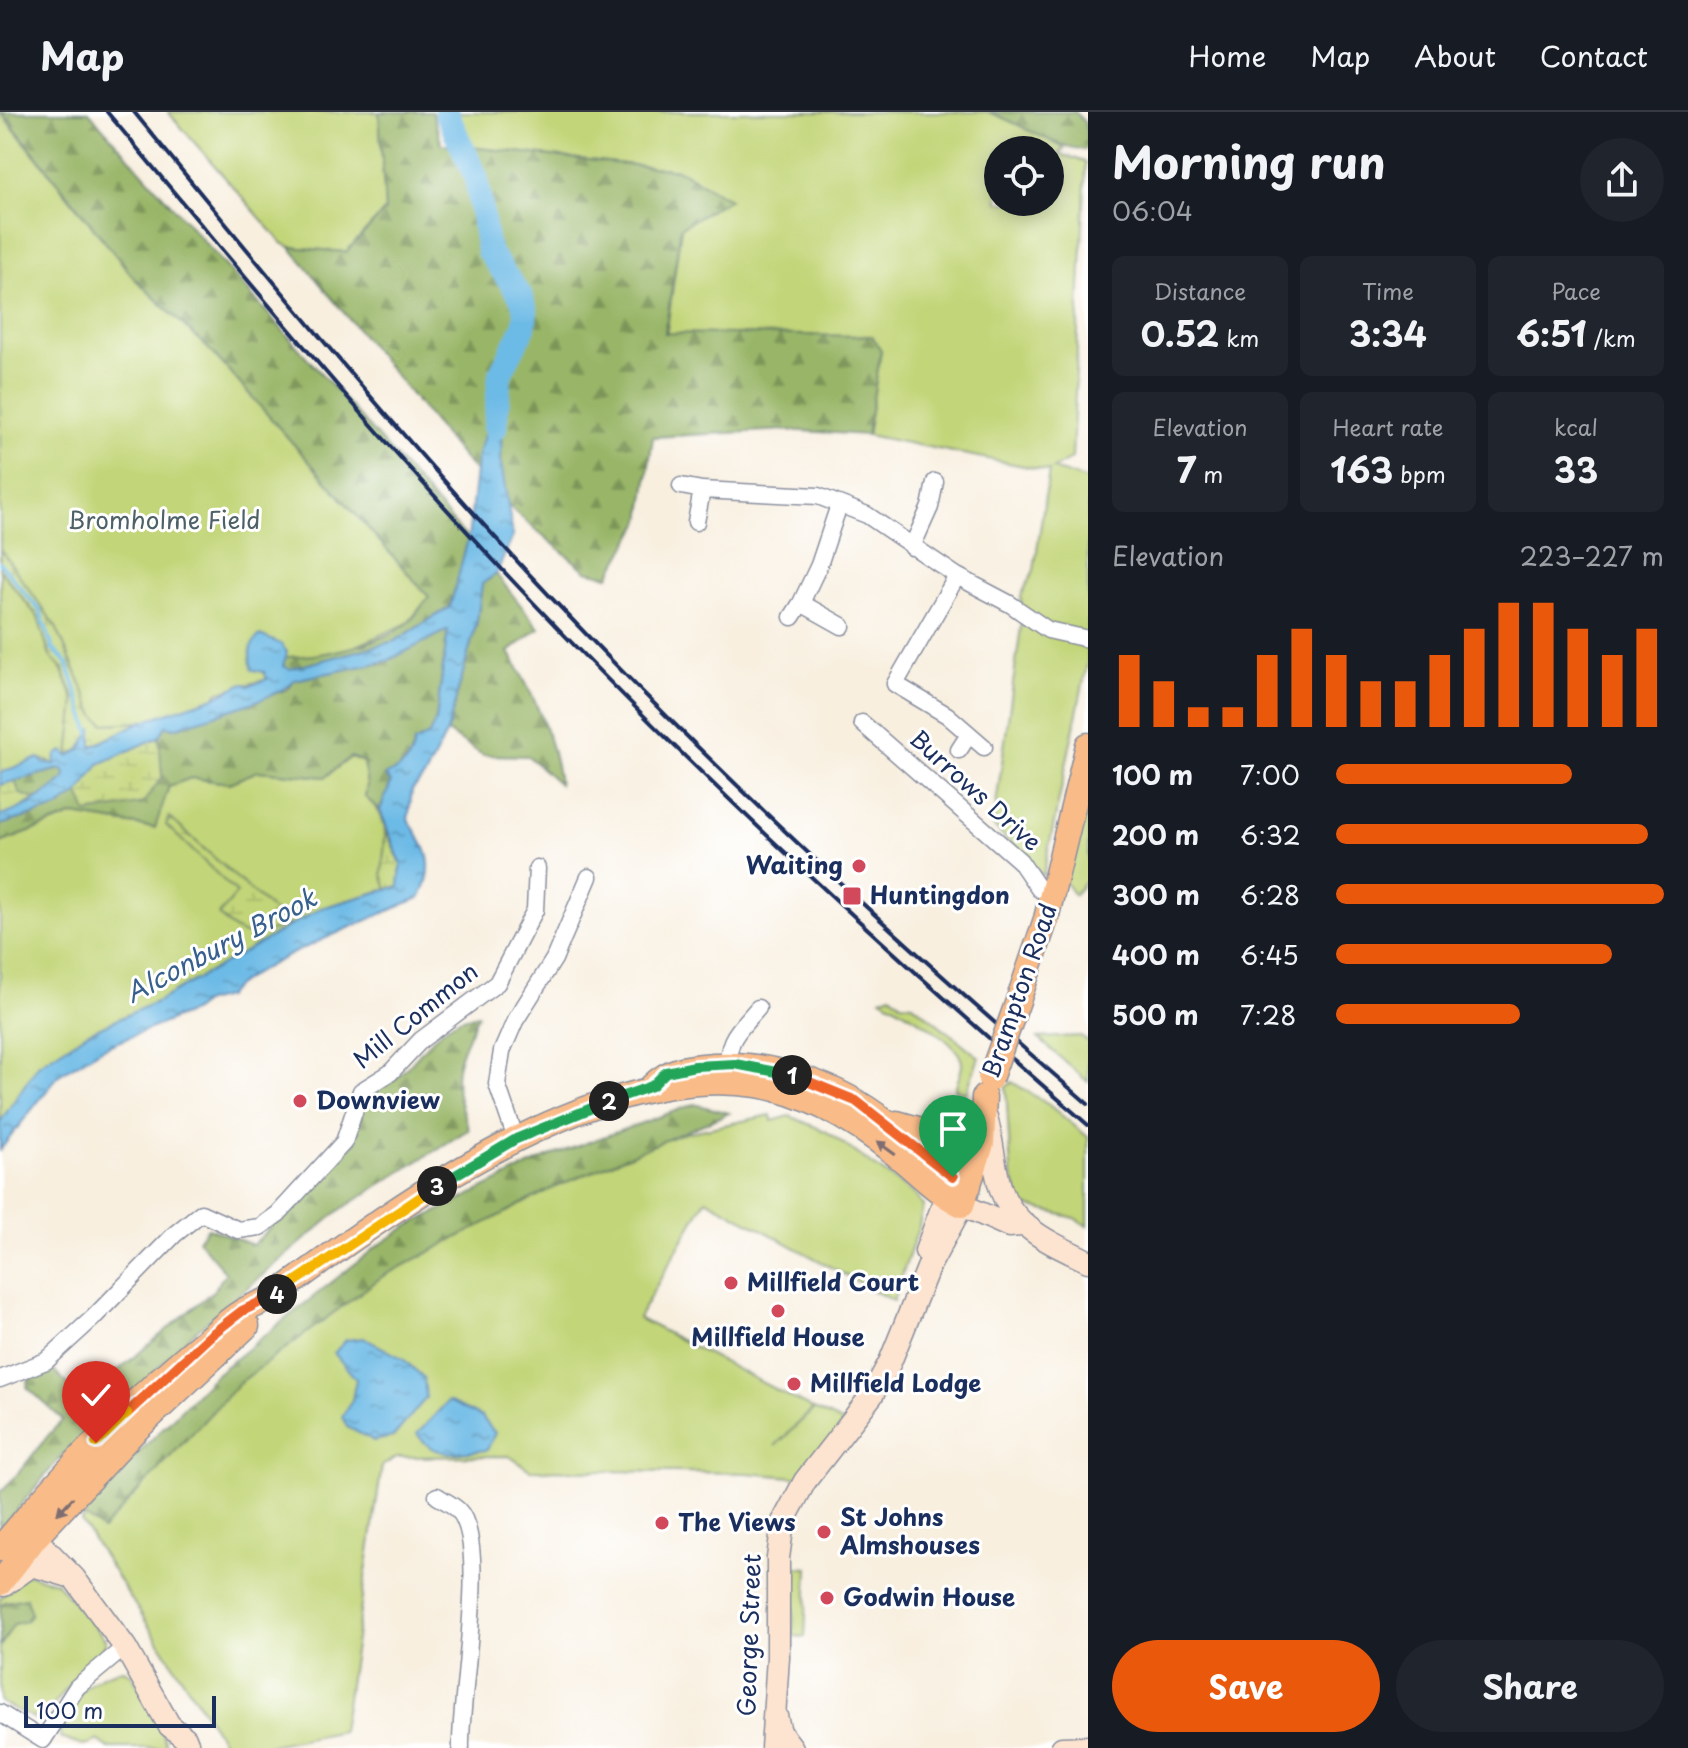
<!DOCTYPE html>
<meta charset="utf-8">
<style>
body{margin:0;font-family:"Playpen Sans",sans-serif;background:#20242c;color:#f1f3f6;height:100vh;display:flex;flex-direction:column;font-size:30px;white-space:nowrap}
*{box-sizing:border-box;margin:0}
p{font-size:26px;color:#9ea1a6}
.icon{flex:none;width:44px;height:44px;fill:none;stroke:currentColor;stroke-width:2;stroke-linecap:round;stroke-linejoin:round}
.map{position:relative;flex:1;overflow:hidden}
.details{display:flex;flex-direction:column;background:#171b24;width:600px}
.details>*{flex:none}
.controls{position:absolute;left:984px;top:24px;display:grid;gap:16px}
.controls a{display:grid;place-items:center;width:80px;height:80px;border-radius:50%;background:#171b24;box-shadow:0 4px 20px #0003;font-size:40px}
.scale{position:absolute;left:24px;bottom:20px;width:192px;box-sizing:border-box;padding-left:8px;border:4px solid #1b2f5e;border-top:0;font-size:22px;line-height:28px;white-space:nowrap;color:#1b2f5e;-webkit-text-stroke:6px #fff;paint-order:stroke}
.pin{position:absolute;display:grid;place-items:center;width:68px;height:68px;color:#fff;margin:-82px -34px;border-radius:50% 50% 50% 0;rotate:-45deg;box-shadow:0 0 8px #0007}
.pin .icon{rotate:45deg}
.km{position:absolute;width:40px;height:40px;margin:-20px;border-radius:50%;background:#222;color:#fff;font-size:22px;line-height:40px;text-align:center}
.round{display:grid;place-items:center;flex:none;width:84px;height:84px;border-radius:42px;background:#20242c}
.overview{display:flex;align-items:center;justify-content:space-between;height:136px;padding:0 24px}
h1{font-size:44px;font-weight:700;line-height:60px}
.stats{display:grid;grid-template-columns:repeat(3,1fr);gap:12px;height:136px;padding:8px 24px}
.stats div{display:grid;align-content:center;border-radius:12px;background:#20242c;text-align:center}
.stats b{font-size:34px;font-weight:700}
.stats small{font-size:22px;font-weight:400}
.stats p{font-size:22px}
.chart{height:224px;padding:16px 24px}
.chart p{display:flex;justify-content:space-between}
.chart svg{width:100%;height:144px;margin-top:8px;stroke:#ea580c;stroke-width:6}
.cta{display:flex;gap:16px;margin-top:auto;padding:16px 24px}
.cta a{flex:1;height:92px;border-radius:48px;background:#ea580c;color:#fff;font-size:32px;font-weight:700;line-height:92px;text-align:center}
.cta a+a{background:#20242c;color:#f1f3f6}
ul{padding:0 24px;list-style:none;font-size:26px}
li{display:grid;grid-template-columns:128px 96px 1fr;align-items:center;height:60px}
li i{height:20px;border-radius:10px;background:#ea580c}
header{display:flex;align-items:center;gap:48px;box-sizing:border-box;height:112px;padding:0 40px;background:#171b24;border-bottom:2px solid #363941}
header strong{font-size:38px}
nav{display:flex;gap:44px;margin-inline-start:auto;font-size:28px}
main{display:flex;flex:1;min-height:0}
.map>svg:first-child{display:block}
</style>
<header>
<strong>Map</strong>
<nav><a>Home</a><a>Map</a><a>About</a><a>Contact</a></nav>
</header>
<main>
<div class="map">
<svg width="1088" height="1636" viewBox="0 0 1088 1636">
<defs>
<pattern id="forest-firs" width="22" height="20" patternUnits="userSpaceOnUse" patternTransform="scale(2)"><rect width="22" height="20" fill="#99b668"/><path d="M5 1l3.5 6h-7zM16 11l3.5 6h-7z" fill="#7c9459"/></pattern>
<pattern id="wetland-marsh" width="20" height="14" patternUnits="userSpaceOnUse" patternTransform="scale(2)"><rect width="20" height="14" fill="#c2d578"/><path d="M1 5h8M5 5V1M11 12h8M15 12V8" fill="none" stroke="#a6b76a"/></pattern>
<pattern id="water-ripples" width="26" height="14" patternUnits="userSpaceOnUse" patternTransform="scale(2)"><rect width="26" height="14" fill="#6cbae6"/><path d="M2 4q2-2 4 0t4 0M15 11q2-2 4 0t4 0" fill="none" stroke="#5898be"/></pattern>
</defs>
<rect width="100%" height="100%" fill="#fff"/>
<filter id="ink" filterUnits="userSpaceOnUse"><feTurbulence type="fractalNoise" baseFrequency=".0125" numOctaves="2"/><feDisplacementMap in="SourceGraphic" scale="16" xChannelSelector="R" yChannelSelector="G"/><feConvolveMatrix kernelMatrix="1 2 1 2 8 2 1 2 1" color-interpolation-filters="sRGB"/></filter>
<filter id="wash" filterUnits="userSpaceOnUse"><feTurbulence type="fractalNoise" baseFrequency=".006" numOctaves="4" result="noise"/><feDisplacementMap in="SourceGraphic" scale="32" xChannelSelector="R" yChannelSelector="G"/><feGaussianBlur stdDeviation="1.8" result="paint"/><feColorMatrix in="noise" values="0 0 0 0 0 0 0 0 0 0 0 0 0 0 0 0 0 1.4 0 .05"/><feComposite in="paint" operator="in"/></filter>
<g filter="url(#wash)">
<rect width="100%" height="100%" fill="#f8efdf"/>
<path fill="#c2d578" stroke="#6e826b" stroke-width="2" fill-rule="evenodd" d="M0,0L134,166L213,241L429,485L408,511L354,535L307,545H285L263,560L268,567L218,580L215,585L142,610L105,612L95,604L56,515L0,437Z
M168,0H379L385,98L346,140L290,135L282,131Z
M457,0H988L1017,10L1064,36L1060,42L1086,50L1072,346L1053,357L1088,368V548L1043,764L993,714L1022,508L1021,484L1034,458L1049,359L867,323L881,238L666,225L681,115L728,88L679,58L469,35ZM998,38H1050V90H998Z
M0,458L38,505L50,544L61,556L75,589L69,645L55,652L39,646L0,661Z
M351,645L363,650L367,673L365,685C394,709 383,725 383,758C383,765 387,769 387,777L321,796L176,882L87,921L0,1010V731L74,703L154,716L169,674L191,666L229,671L258,659L325,665Z
M1088,674V766L1074,783L1064,769Z
M891,882L901,891L913,892L979,945L966,981L955,977C957,969 962,960 962,952C962,929 899,897 881,886Z
M1081,924L1088,930V970L1038,926Z
M1012,970L1049,993L1088,1025V1114L1075,1106L1022,1093L1011,1060L1006,975Z
M771,1003L772,1009L790,1004L827,1020L915,1083L923,1094L919,1114L893,1189L706,1087L638,1206L813,1297L775,1334L814,1297L848,1313L803,1366L747,1361L530,1358L509,1344L397,1345L382,1354L342,1619L266,1634L224,1631L81,1409L219,1265L569,1046Z
M795,1455L808,1456L805,1525L793,1524Z
M26,1462L56,1470L106,1528L102,1540L74,1567L41,1610L0,1590V1486Z
M124,1558L131,1562L158,1607L167,1636H109L98,1628C85,1636 74,1632 60,1625C60,1592 92,1561 124,1558Z"/>
<path fill="url(#forest-firs)" stroke="#5a7263" stroke-width="2" d="M2,0H89L468,427L450,495L395,529L290,557L283,554L285,545C318,545 382,532 408,511C416,504 422,493 429,485L213,241L134,166Z
M379,0H432L442,32L679,58L729,87L681,115L665,221L872,224L881,238L867,323L785,318L653,325L641,409L609,464L586,459L515,400L463,346L290,135L346,140L385,99Z
M988,0H1075L1085,11L1088,34L1085,38C1051,35 1021,11 988,0Z
M496,462L539,516L509,540C533,582 553,623 559,672L528,644L483,643L447,620L477,509L482,472Z
M448,517L436,608L429,624L414,631C411,649 403,657 386,664L391,670L380,698L365,685L367,673L363,650L351,645L325,665L258,659L229,671L191,666L169,674L155,716L74,703L0,731V713L57,696L79,681L87,701L162,665L159,625L166,614L175,616L288,577L294,568L387,549Z
M63,657L66,665L54,678L35,687L20,682L14,667Z
M478,903C454,954 448,963 469,1017L340,1098L191,1223L101,1312L64,1341L0,1418V1380C25,1358 39,1330 63,1308L27,1275L28,1268L49,1254L84,1287L213,1179L226,1161L198,1128L208,1116L253,1133L356,1029L363,985C374,979 387,974 396,966C423,943 440,905 478,903Z
M694,992L729,1001L551,1077L383,1164L238,1272L102,1418L80,1400L216,1262L375,1136L406,1115L545,1046Z
M26,1486L31,1501L26,1509L14,1512L0,1535V1495L5,1490Z"/>
<path fill="url(#wetland-marsh)" stroke="#6e826b" stroke-width="2" d="M0,437L56,515L95,604L105,612L142,610L91,635L92,620L80,638L69,645L75,588L62,556L50,544L38,505L0,458Z
M159,625L162,665L143,691L87,701L79,681L99,652Z
M14,667L20,682L35,687L15,700L0,704V673Z
M169,705L289,813C257,823 244,832 219,803L237,781L166,713Z
M386,719L401,752L399,774L387,777L382,762Z"/>
<path fill="url(#water-ripples)" stroke="#4474a2" stroke-width="2" d="M503,266L501,351L513,424L496,462L482,472L477,509L447,620L425,664L412,678L408,708C428,736 437,752 421,785C386,801 239,858 226,885L205,890L193,899L103,936L59,963L0,1038V1010L38,953L87,921L158,889L321,796L399,774L401,752L380,698L391,671L385,663C403,657 411,649 414,631L429,623L436,608L448,518L387,549L294,568C282,586 201,606 175,616L166,614L159,625L99,652L79,681L57,696L0,713V704C20,699 51,681 66,665L63,657L56,658L0,673V661L39,646L44,651L55,652L56,643L63,639L69,644L80,638L92,618V635L140,610L215,585L243,571L249,574L267,567L264,560L252,558C249,544 248,534 260,523L281,532L287,540L283,554L290,557L395,529L450,495L468,427L478,342Z
M364,1226L402,1246L424,1266L426,1286L393,1325L374,1329L347,1315L342,1305L352,1288L356,1267L334,1241L346,1228Z
M448,1289L482,1305L495,1321L487,1338C459,1341 435,1348 417,1322Z"/>
<g fill="none" stroke-linecap="round" stroke-linejoin="round">
<path stroke="#6cbae6" stroke-width="4" d="M0,451L40,499L53,537L67,551L90,621"/>
<path stroke="#6cbae6" stroke-width="24" d="M446,0L476,65L488,139L520,183L526,199L524,215L500,262L495,316"/>
</g>
</g>
<g filter="url(#ink)">
<g fill="none" stroke-linecap="round" stroke-linejoin="round">
<g stroke="#8a8f9e" stroke-width="19">
<path id="minor" d="M681,374L702,378
M839,393L819,453L801,491L842,514
M696,410L702,378L818,384L867,403L957,464L1010,492L1048,518L1088,527
M912,435L930,395L935,370
M957,464L895,572L947,603L984,635
M792,505L801,491
M862,611L1020,749L1039,777L1053,782
M959,638L968,624
M727,963C728,925 734,924 758,896
M516,1027L497,972L502,939L515,909L554,847L589,765
M0,1267L46,1249L93,1206L175,1122L201,1101L238,1118L260,1115L278,1102L344,1030L361,979L390,961L421,928L497,871L535,798L537,756
M437,1384C443,1388 452,1392 458,1398C490,1429 459,1588 461,1636
M0,1601L43,1628L77,1575L125,1535"/>
</g>
<g stroke="#8a8f9e" stroke-width="25">
<path id="secondary" d="M986,1005C992,1026 993,1046 998,1067C1008,1114 1049,1130 1088,1149
M926,1139L946,1085
M24,1415L74,1466L125,1535L169,1613L185,1626L189,1636
M4,1473L32,1453L69,1464
M776,1604L780,1620L792,1636
M772,1636L778,1545V1446L783,1410L805,1369L872,1283L890,1250L928,1156L962,1093L1009,1114L1021,1113
M1062,1636L1088,1635"/>
</g>
<g stroke="#8a8f9e" stroke-width="27">
<path id="primary" d="M1019,886L1046,807L1088,633
M652,974C670,956 688,955 713,953C773,950 839,973 886,1010C913,1032 938,1057 969,1074
M897,1011L939,1023L972,1006
M0,1437C63,1360 135,1284 213,1222C222,1214 231,1206 241,1200C252,1193 264,1191 274,1184C399,1093 594,948 756,973C808,981 854,1009 895,1042C918,1060 935,1080 962,1093L982,1032L984,985
M0,1471L36,1425L132,1322L247,1214"/>
</g>
<use href="#minor" stroke="#fff" stroke-width="16"/>
<use href="#secondary" stroke="#fde4d0" stroke-width="22"/>
<use href="#primary" stroke="#f9bc89" stroke-width="24"/>
<path stroke="#1b2f5e" stroke-width="4" d="M107,0C239,158 370,317 511,467C692,660 889,840 1088,1013
M134,0C242,132 350,264 465,392C657,606 870,804 1088,992"/>
<g stroke="#8a8f9e" stroke-width="27" stroke-linecap="butt">
<path id="primary-bridge" d="M990,967L1019,886"/>
</g>
<use href="#primary-bridge" stroke="#f9bc89" stroke-width="24"/>
</g>
<defs><path id="oneway-solid" d="M-6-.8H1V-3.2L6.5 0L1 3.2V.8H-6Z" transform="scale(2)"/></defs>
<g fill="#7f6e71">
<use href="#oneway-solid" transform="translate(886 1036) rotate(-144)"/>
<use href="#oneway-solid" transform="translate(65 1394) rotate(133)"/>
</g>
</g>
<g fill="none" stroke-linecap="round" stroke-linejoin="round" filter="url(#ink)">
<g stroke="#fff" stroke-width="16">
<path id="split-1" d="M792,963L856,989L953,1065"/>
</g>
<g stroke="#fff" stroke-width="16">
<path id="split-2" d="M609,989L652,974L666,960L695,954L735,952L792,963"/>
</g>
<g stroke="#fff" stroke-width="16">
<path id="split-3" d="M437,1074L516,1027L609,989"/>
</g>
<g stroke="#fff" stroke-width="16">
<path id="split-4" d="M277,1182L437,1074"/>
</g>
<g stroke="#fff" stroke-width="16">
<path id="split-5" d="M127,1301L211,1223L242,1199L277,1182"/>
</g>
<g stroke="#fff" stroke-width="16">
<path id="split-6" d="M96,1331L127,1301"/>
</g>
<use href="#split-1" stroke="#f0652b" stroke-width="10"/>
<use href="#split-2" stroke="#22a559" stroke-width="10"/>
<use href="#split-3" stroke="#22a559" stroke-width="10"/>
<use href="#split-4" stroke="#f5b400" stroke-width="10"/>
<use href="#split-5" stroke="#f0652b" stroke-width="10"/>
<use href="#split-6" stroke="#f5b400" stroke-width="10"/>
</g>
<g fill="#d1495b" stroke="#fff" stroke-width="3">
<circle cx="859" cy="754" r="8"/>
<rect x="842" y="774" width="20" height="20" rx="4"/>
<circle cx="300" cy="989" r="8"/>
<circle cx="731" cy="1171" r="8"/>
<circle cx="778" cy="1199" r="8"/>
<circle cx="794" cy="1272" r="8"/>
<circle cx="662" cy="1411" r="8"/>
<circle cx="824" cy="1420" r="8"/>
<circle cx="827" cy="1486" r="8"/>
</g>
<g text-anchor="middle" stroke-width="6" stroke-linejoin="round" paint-order="stroke">
<g font-size="24" fill="#4d6166" stroke="#fff">
<text x="164" y="417">Bromholme Field</text>
</g>
<g font-size="24" fill="#1b2f5e" stroke="#fff">
<text transform="translate(975 679) rotate(42)" y="8">Burrows Drive</text>
<text transform="translate(1020 879) rotate(-71)" y="8">Brampton Road</text>
<text transform="translate(416 904) rotate(-39)" y="8">Mill Common</text>
<text transform="translate(750 1523) rotate(-88)" y="8">George Street</text>
</g>
<g font-size="24" font-weight="bold" fill="#1b2f5e" stroke="#fff" text-anchor="start">
<text x="843" y="762" text-anchor="end">Waiting</text>
<text x="870" y="792">Huntingdon</text>
<text x="316" y="997">Downview</text>
<text x="747" y="1179">Millfield Court</text>
<text x="778" y="1234" text-anchor="middle">Millfield House</text>
<text x="810" y="1280">Millfield Lodge</text>
<text x="840" y="1414">St Johns<tspan x="840" dy="28">Almshouses</tspan></text>
<text x="678" y="1419">The Views</text>
<text x="843" y="1494">Godwin House</text>
</g>
<g font-size="26" font-style="italic" fill="#37608e" stroke="#fff">
<text transform="translate(221 834) rotate(-28)" y="9">Alconbury Brook</text>
</g>
</g>
</svg>
<div class="controls">
<a><svg class="icon" aria-label="locate" viewBox="0 0 24 24"><circle cx="12" cy="12" r="6"/><path d="M12 2v4M12 18v4M2 12h4M18 12h4"/></svg></a>
</div>
<div class="scale">100 m</div>
<div class="pin" style="left:953px;top:1065px;background:#1e9e55"><svg class="icon" aria-label="arrive" viewBox="0 0 24 24"><path d="M6 21V4h12l-3 4 3 4H6"/></svg></div>
<div class="pin" style="left:96px;top:1331px;background:#d93025"><svg class="icon" aria-label="check" viewBox="0 0 24 24"><path d="M5 12l5 5 9-10"/></svg></div>
<b class="km" style="left:792px;top:963px">1</b>
<b class="km" style="left:609px;top:989px">2</b>
<b class="km" style="left:437px;top:1074px">3</b>
<b class="km" style="left:277px;top:1182px">4</b>
</div>
<section class="details">
<div class="overview"><div><h1>Morning run</h1><p>06:04</p></div><a class="round"><svg class="icon" aria-label="share" viewBox="0 0 24 24"><path d="M12 15V3M7 8l5-5 5 5M5 13v7h14v-7"/></svg></a></div>
<div class="stats">
<div><p>Distance</p><b>0.52<small> km</small></b></div>
<div><p>Time</p><b>3:34</b></div>
<div><p>Pace</p><b>6:51<small> /km</small></b></div>
</div>
<div class="stats">
<div><p>Elevation</p><b>7<small> m</small></b></div>
<div><p>Heart rate</p><b>163<small> bpm</small></b></div>
<div><p>kcal</p><b>33</b></div>
</div>
<div class="chart"><p><span>Elevation</span>223–227 m</p>
<svg viewBox="0 0 160 44" preserveAspectRatio="none"><path d="M5 44V22M15 44V30M25 44V38M35 44V38M45 44V22M55 44V14M65 44V22M75 44V30M85 44V30M95 44V22M105 44V14M115 44V6M125 44V6M135 44V14M145 44V22M155 44V14"/></svg>
</div>
<ul>
<li><b>100 m</b>7:00<i style="width:72%"></i></li>
<li><b>200 m</b>6:32<i style="width:95%"></i></li>
<li><b>300 m</b>6:28<i style="width:100%"></i></li>
<li><b>400 m</b>6:45<i style="width:84%"></i></li>
<li><b>500 m</b>7:28<i style="width:56%"></i></li>
</ul>
<div class="cta"><a>Save</a><a>Share</a></div>
</section>
</main>
